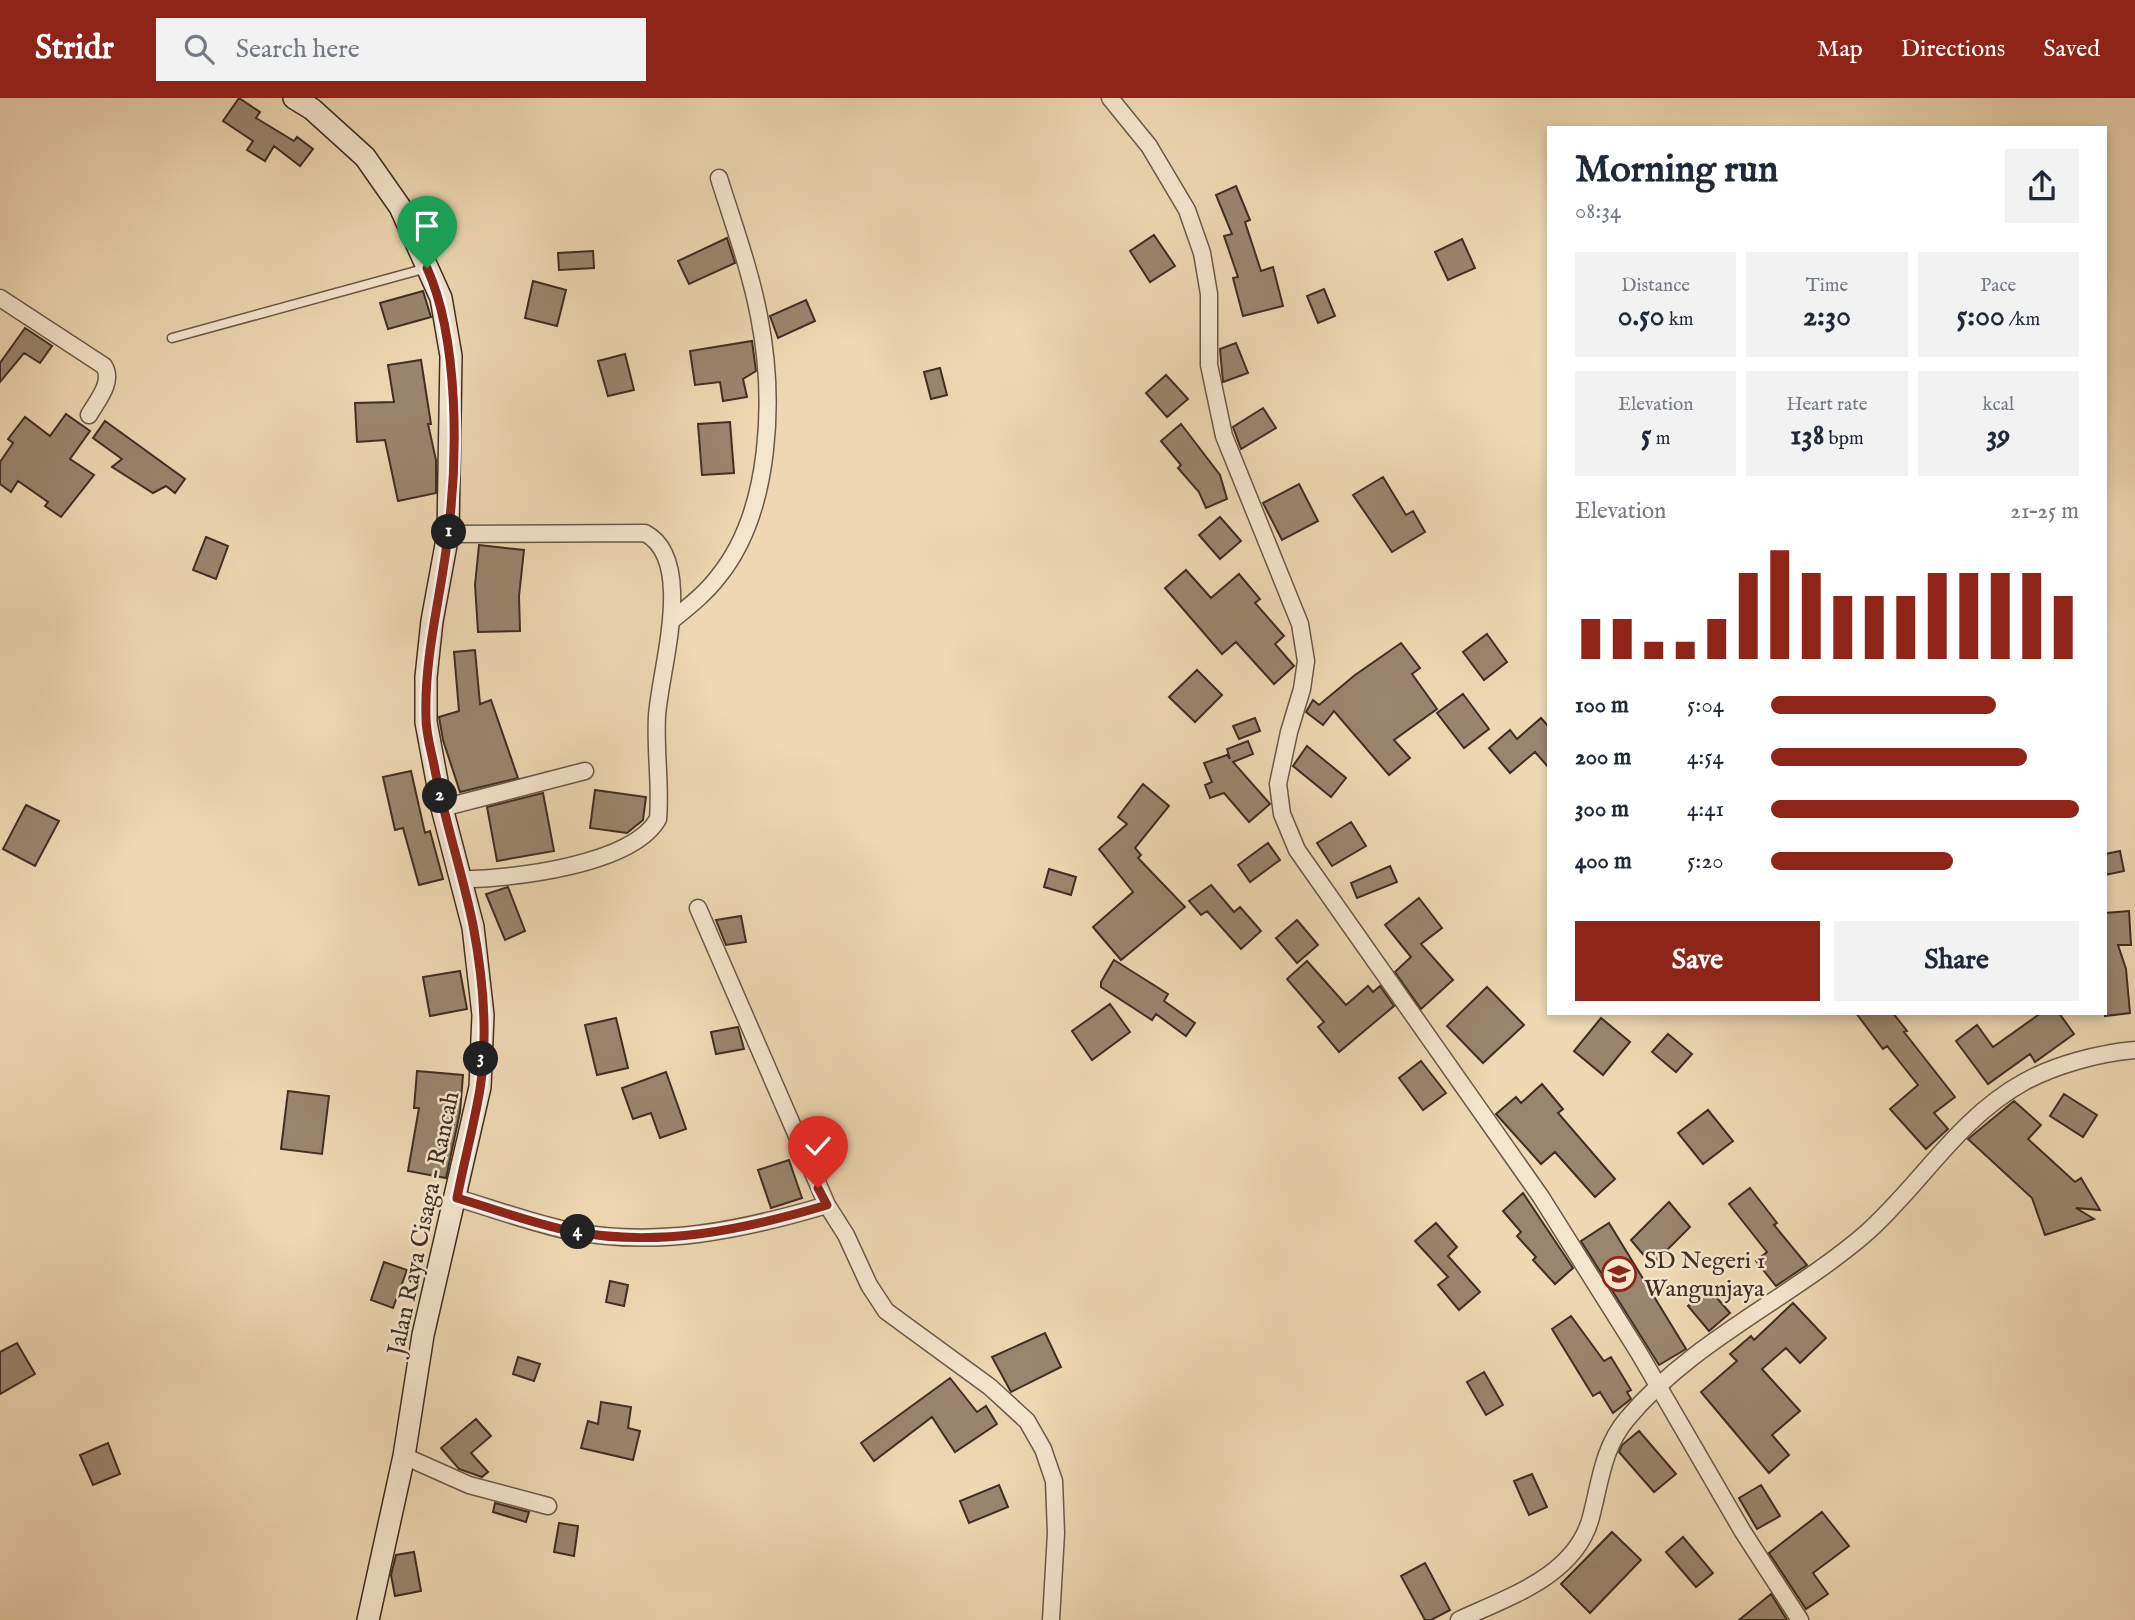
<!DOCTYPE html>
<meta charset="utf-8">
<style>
body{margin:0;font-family:"IM FELL English",serif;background:#f2f2f3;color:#1f2937;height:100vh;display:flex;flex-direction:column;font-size:26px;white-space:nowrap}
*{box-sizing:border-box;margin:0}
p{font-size:23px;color:#747a83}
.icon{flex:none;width:38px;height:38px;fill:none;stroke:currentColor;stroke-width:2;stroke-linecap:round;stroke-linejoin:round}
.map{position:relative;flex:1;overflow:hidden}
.side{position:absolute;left:1547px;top:28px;width:560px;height:889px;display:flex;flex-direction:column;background:#fff;border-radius:0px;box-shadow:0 4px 10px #0003}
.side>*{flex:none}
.pin{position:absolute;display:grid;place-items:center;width:60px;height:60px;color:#fff;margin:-72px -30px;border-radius:50% 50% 50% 0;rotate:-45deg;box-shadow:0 0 7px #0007}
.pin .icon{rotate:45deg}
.km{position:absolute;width:35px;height:35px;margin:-18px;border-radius:50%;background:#222;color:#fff;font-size:19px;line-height:35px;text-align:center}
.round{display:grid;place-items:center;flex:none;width:74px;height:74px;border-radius:0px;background:#f2f2f3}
.summary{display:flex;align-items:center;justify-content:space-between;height:119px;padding:0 28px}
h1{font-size:38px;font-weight:700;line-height:52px}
.figures{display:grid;grid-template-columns:repeat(3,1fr);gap:10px;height:119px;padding:7px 28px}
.figures div{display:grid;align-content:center;border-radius:0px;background:#f2f2f3;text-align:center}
.figures b{font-size:30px;font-weight:700}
.figures small{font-size:19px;font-weight:400}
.figures p{font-size:19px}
.chart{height:196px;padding:14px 28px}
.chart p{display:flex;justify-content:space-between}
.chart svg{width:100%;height:126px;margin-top:7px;stroke:#8f2418;stroke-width:6}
.cta{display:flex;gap:14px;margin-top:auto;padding:14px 28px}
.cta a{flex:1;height:80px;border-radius:0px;background:#8f2418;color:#fff;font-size:28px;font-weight:700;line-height:80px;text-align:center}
.cta a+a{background:#f2f2f3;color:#1f2937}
ul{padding:0 28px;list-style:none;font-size:23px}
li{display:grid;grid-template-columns:112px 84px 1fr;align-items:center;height:52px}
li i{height:18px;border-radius:9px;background:#8f2418}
header{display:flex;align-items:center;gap:42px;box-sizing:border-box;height:98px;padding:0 35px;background:#8f2418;color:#fff}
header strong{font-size:33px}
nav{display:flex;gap:38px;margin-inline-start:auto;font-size:24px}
.search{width:490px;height:63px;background:#f2f2f3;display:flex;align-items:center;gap:18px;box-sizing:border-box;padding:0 24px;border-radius:0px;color:#747a83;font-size:26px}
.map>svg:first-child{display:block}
</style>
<header>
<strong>Stridr</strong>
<div class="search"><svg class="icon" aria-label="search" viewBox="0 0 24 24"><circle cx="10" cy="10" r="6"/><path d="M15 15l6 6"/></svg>Search here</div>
<nav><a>Map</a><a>Directions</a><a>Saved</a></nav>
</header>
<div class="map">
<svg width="2135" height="1522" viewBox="0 0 2135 1522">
<rect width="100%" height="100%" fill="#eed7b2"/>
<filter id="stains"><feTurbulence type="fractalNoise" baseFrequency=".00286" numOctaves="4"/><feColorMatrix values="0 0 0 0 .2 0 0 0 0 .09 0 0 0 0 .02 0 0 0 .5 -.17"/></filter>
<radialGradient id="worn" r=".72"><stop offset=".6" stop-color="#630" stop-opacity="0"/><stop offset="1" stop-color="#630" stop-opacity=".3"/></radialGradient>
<path fill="#9a856e" stroke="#402d24" stroke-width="2" d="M239,0L260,14L256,20L294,43L297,39L313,51L300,68L274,48L265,63L247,52L253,43L223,23Z
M1236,88L1250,122L1245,124L1261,173L1273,169L1283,208L1243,218L1233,180L1238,179L1224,138L1232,136L1216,97Z
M1154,137L1175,168L1150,184L1130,153Z
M727,140L735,165L689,186L678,163Z
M1462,141L1475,170L1448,182L1435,154Z
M593,153L594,170L559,172L558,155Z
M533,183L566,192L557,228L525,220Z
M1324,191L1335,218L1318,225L1307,198Z
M423,193L431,219L388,231L380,205Z
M806,202L815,223L778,240L770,218Z
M25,230L52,248L40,265L24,255L0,284V265Z
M752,243L756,273L743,281L747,299L723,303L720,284L695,287L690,253Z
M1236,245L1248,275L1223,284L1220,251Z
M625,256L634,292L608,298L598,263Z
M421,262L431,326H428L436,362V395L398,403L385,342L357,344L355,305L394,304L388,267Z
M940,270L947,297L931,301L924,274Z
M1166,277L1188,301L1167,319L1146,295Z
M1263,310L1276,330L1241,351L1233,329Z
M66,316L90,333L70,361L94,377L61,419L45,408L48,404L18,383L11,394L0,386V364L13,345L8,341L25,319L50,338Z
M105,323L185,381L175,395L166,388L153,395L112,369L122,361L93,340Z
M730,324L734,375L702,377L698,326Z
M1181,326L1220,377L1227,401L1206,410L1199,394L1178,370L1181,367L1161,343Z
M1383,379L1406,417L1413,413L1425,434L1392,454L1353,397Z
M1299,386L1318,423L1282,442L1263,405Z
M1220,419L1241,443L1220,461L1199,437Z
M206,439L228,448L216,481L193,472Z
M479,447L524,452L519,498L520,533L478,534L475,487Z
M1186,472L1211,500L1239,476L1260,501L1255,505L1284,538L1275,546L1294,568L1274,586L1236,544L1222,556L1165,490Z
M1487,536L1507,564L1484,582L1463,554Z
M1401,545L1420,570L1412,576L1437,611L1394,642L1410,660L1389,677L1334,613L1323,627L1306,614L1313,602L1319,607L1355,577Z
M475,552L480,606L491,602L518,680L460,694L443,642L439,619L459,613L454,554Z
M1197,572L1222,597L1195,624L1169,599Z
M1463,596L1489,631L1464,650L1437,615Z
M1255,620L1260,633L1239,641L1233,628Z
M1541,620L1549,629V670L1535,654L1510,675L1489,650L1510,632L1517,641Z
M1248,643L1253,656L1233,664L1270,706L1249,724L1224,695L1210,700L1205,687L1212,684L1204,665L1227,657L1230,661L1227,651Z
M1307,648L1346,680L1331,699L1293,668Z
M411,673L425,735L430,733L443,781L419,787L403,730L395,732L383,679Z
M1143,686L1169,708L1135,750L1141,757L1138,760L1185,809L1121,862L1093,829L1133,794L1099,751L1127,726L1118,719Z
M595,692L646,699L643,722L627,735L590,730Z
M543,695L554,753L497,763L487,709Z
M26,707L59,723L35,768L3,751Z
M1351,724L1366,748L1332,768L1317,745Z
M1268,745L1280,762L1250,784L1238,767Z
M2120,753L2124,773L2105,777V756Z
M1390,768L1397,784L1357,800L1351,785Z
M1049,771L1076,779L1071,797L1044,789Z
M1211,787L1234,814L1240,809L1261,833L1241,851L1207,813L1201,817L1189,803Z
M508,789L525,833L505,842L486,796Z
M1419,800L1442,830L1421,846L1453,882L1421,911L1395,874L1411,859L1385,827Z
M2129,813L2131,847H2118L2126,871L2130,915L2105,918V815Z
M741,818L746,844L726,847L716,822Z
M1297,822L1318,847L1297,865L1276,840Z
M1114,862L1168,896L1164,903L1195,925L1186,938L1156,916L1152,922L1101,889V884Z
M1307,863L1346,907L1368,888L1373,894L1380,888L1394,908L1339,954L1318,929L1324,924L1287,881Z
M460,873L467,911L430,918L423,879Z
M1487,889L1524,927L1483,965L1447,928Z
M1110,906L1130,934L1092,962L1072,933Z
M1856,915H1893L1907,933L1904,934L1955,999L1934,1015L1948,1031L1926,1051L1890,1011L1918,987L1887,948L1883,951Z
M2041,915H2059L2074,936L2035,964L2030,956L1988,986L1956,943L1977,927L1993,949Z
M616,920L628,970L597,977L585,927Z
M1601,920L1630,944L1603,977L1574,953Z
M738,929L744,951L716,956L711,934Z
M1668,936L1692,956L1676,974L1652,954Z
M1421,963L1446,995L1423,1012L1399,980Z
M417,973L463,977L460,1014L446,1080L408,1073L419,1010H414Z
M666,974L686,1031L660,1040L651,1015L633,1021L622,990Z
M1542,986L1563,1011L1558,1015L1615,1081L1595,1099L1555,1054L1541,1066L1496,1016L1516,999L1521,1005Z
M288,993L329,998L322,1056L281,1051Z
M2064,996L2097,1017L2083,1039L2050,1018Z
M2014,1003L2041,1027L2028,1041L2075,1084L2081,1080L2100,1112L2076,1110L2094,1121L2045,1137L2032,1100L1968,1041Z
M1708,1012L1733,1043L1703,1066L1678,1035Z
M789,1062L802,1100L771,1110L758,1072Z
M1750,1090L1777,1125L1774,1127L1807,1167L1776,1188L1756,1163L1767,1154L1729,1106Z
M1523,1095L1573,1170L1555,1186L1533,1162L1536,1159L1517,1138L1521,1134L1503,1113Z
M1669,1104L1690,1129L1652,1167L1631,1142Z
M1436,1125L1457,1149L1448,1158L1480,1194L1459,1212L1438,1187L1448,1179L1415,1143Z
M1609,1125L1686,1251L1659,1267L1581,1143Z
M384,1164L407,1172L393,1210L371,1202Z
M610,1183L628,1187L624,1208L606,1204Z
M1709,1191L1730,1215L1709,1233L1688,1208Z
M1793,1205L1826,1240L1800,1265L1786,1250L1762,1271L1800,1313L1772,1337L1789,1357L1769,1375L1701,1294L1737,1263L1730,1256L1751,1238L1754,1242Z
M1571,1218L1604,1263L1611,1259L1631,1292L1627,1294L1631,1301L1613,1315L1600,1294L1593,1298L1552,1231Z
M1045,1235L1061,1269L1011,1294L992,1259Z
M17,1245L35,1276L0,1296V1254Z
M518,1259L540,1266L534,1283L513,1276Z
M1484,1274L1503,1307L1486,1317L1467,1284Z
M950,1280L977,1314L986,1308L997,1326L955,1354L932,1319L874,1363L861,1345Z
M601,1304L631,1309L628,1330L640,1333L633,1362L581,1350L588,1323L598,1326Z
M476,1321L491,1338L471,1355L488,1374L482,1379L459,1371L441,1350Z
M1639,1333L1676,1376L1654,1394L1619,1354L1622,1347Z
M108,1345L120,1376L93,1387L80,1357Z
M1532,1376L1547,1409L1529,1417L1514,1383Z
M999,1387L1008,1409L969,1425L960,1403Z
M1761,1387L1780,1418L1757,1431L1739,1400Z
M495,1405L529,1414L526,1424L493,1414Z
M1822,1414L1849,1448L1813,1475L1828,1496L1806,1511L1769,1455Z
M559,1425L578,1428L574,1458L554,1454Z
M1612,1434L1641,1462L1590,1515L1561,1486Z
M1683,1439L1713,1475L1696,1489L1666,1454Z
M414,1454L421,1493L395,1498L391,1477L396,1457Z
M1425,1465L1450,1512L1431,1522H1425L1401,1478Z
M1771,1496L1787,1522H1739Z"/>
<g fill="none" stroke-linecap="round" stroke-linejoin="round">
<g stroke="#6c5848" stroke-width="11">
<path id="lane" d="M172,240L427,170"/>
</g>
<g stroke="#6c5848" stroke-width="19">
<path id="street" d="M1110,0L1149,48L1187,112L1202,155L1209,196V267L1224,338L1300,526L1306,563L1302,591L1289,634L1278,686L1282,716L1297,752L1541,1099L1639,1255L1743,1434L1800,1522
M0,200L104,268C114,284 97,303 89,317
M448,436L645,435C696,462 660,571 657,618C655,653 661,687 658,721C632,767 512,781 462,781
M671,523C688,509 705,496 718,479C772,413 775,299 759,218C750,171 733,125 719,80
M442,710L585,673
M457,1100C494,1111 532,1125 570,1133C658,1150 743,1132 827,1107L698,810
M827,1107L846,1137L869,1187L886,1213L990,1289L1027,1323L1043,1351L1054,1383L1056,1435L1051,1522
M404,1358L469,1387L548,1408
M1459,1522C1508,1499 1576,1478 1591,1419C1600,1385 1603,1349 1627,1321C1691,1244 1789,1201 1864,1137C1920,1088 1957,1021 2024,984C2055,967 2099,955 2135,952"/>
</g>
<g stroke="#402d24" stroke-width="24">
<path id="secondary" d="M294,0L312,11L365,59L400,109L441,200L451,258L448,436L432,523L426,579V624L442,710L473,829L483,917L480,989L423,1237L404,1358L368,1522"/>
</g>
<use href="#lane" stroke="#f4e5cd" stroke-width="8"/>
<use href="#street" stroke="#f4e5cd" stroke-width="16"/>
<use href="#secondary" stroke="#f4e5cd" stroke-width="21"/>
</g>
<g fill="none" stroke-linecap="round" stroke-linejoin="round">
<g stroke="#fff" stroke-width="14">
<path id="route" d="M427,170C459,241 458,359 448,437C441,499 424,557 426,620C426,636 431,652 434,667C444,721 462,773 473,827C483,879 488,939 480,991C474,1027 464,1064 457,1100C494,1111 532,1125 570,1133C658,1150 743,1132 827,1107L818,1090"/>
</g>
<use href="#route" stroke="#8f2418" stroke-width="9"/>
</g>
<defs>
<g id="school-ring" transform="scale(1.75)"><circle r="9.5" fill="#f4e5cd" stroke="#8f2418" stroke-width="1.5"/><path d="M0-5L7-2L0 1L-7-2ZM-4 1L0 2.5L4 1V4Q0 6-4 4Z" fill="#8f2418"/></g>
</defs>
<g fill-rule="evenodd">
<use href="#school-ring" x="1619" y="1176"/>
</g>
<g text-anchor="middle" stroke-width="5" stroke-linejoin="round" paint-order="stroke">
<g font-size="24" fill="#402d24" stroke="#f4e5cd">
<text transform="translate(423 1125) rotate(-78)" y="8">Jalan Raya Cisaga – Rancah</text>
</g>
<g font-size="24" fill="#402d24" stroke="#f4e5cd" text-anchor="start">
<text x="1644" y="1170">SD Negeri 1<tspan x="1644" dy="28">Wangunjaya</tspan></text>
</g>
</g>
<rect width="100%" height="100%" filter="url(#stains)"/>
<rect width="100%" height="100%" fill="url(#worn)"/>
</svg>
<div class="pin" style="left:427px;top:170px;background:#1e9e55"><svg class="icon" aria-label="arrive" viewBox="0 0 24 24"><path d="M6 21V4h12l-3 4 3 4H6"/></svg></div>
<div class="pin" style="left:818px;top:1090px;background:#d93025"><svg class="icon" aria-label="check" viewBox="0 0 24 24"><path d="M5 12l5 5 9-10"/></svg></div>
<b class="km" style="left:449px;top:434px">1</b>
<b class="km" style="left:440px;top:698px">2</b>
<b class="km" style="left:481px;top:961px">3</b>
<b class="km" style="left:578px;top:1134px">4</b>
<section class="side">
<div class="summary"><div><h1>Morning run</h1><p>08:34</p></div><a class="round"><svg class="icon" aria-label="share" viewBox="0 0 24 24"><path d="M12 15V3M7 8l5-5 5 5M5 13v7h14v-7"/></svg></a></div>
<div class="figures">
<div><p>Distance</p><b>0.50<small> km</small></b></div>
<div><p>Time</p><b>2:30</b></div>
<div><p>Pace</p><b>5:00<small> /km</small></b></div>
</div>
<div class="figures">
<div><p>Elevation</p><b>5<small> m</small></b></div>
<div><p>Heart rate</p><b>138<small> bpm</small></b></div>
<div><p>kcal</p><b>39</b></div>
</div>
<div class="chart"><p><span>Elevation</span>21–25 m</p>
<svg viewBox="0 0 160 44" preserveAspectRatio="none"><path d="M5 44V30M15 44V30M25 44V38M35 44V38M45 44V30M55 44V14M65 44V6M75 44V14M85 44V22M95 44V22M105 44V22M115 44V14M125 44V14M135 44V14M145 44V14M155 44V22"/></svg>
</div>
<ul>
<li><b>100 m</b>5:04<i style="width:73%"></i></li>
<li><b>200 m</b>4:54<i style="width:83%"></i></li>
<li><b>300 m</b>4:41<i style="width:100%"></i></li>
<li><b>400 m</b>5:20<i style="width:59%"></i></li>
</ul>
<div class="cta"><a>Save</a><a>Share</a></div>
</section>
</div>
